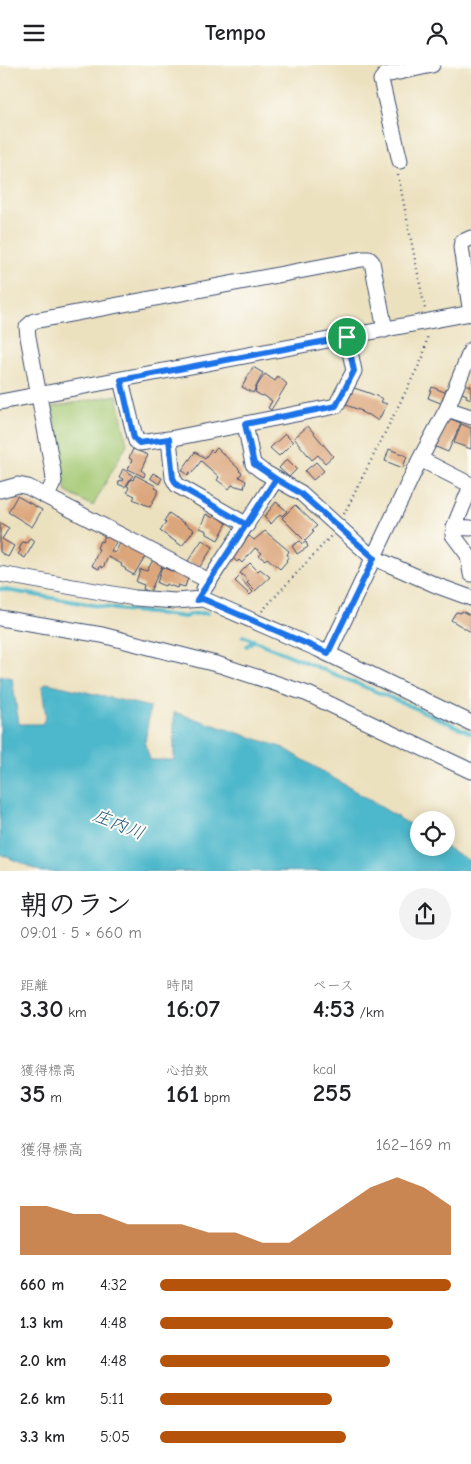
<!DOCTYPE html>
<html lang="ja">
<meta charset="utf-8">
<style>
body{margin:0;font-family:"Comic Neue","Klee One",sans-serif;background:#f2f2f2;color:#202124;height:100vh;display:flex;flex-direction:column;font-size:19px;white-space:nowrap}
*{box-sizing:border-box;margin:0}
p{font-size:16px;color:#757577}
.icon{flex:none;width:28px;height:28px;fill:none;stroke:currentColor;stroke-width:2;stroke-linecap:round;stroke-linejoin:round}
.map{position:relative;height:806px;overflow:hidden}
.panel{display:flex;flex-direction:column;background:#fff;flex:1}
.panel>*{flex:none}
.buttons{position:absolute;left:410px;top:746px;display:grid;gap:10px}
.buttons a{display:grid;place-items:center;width:45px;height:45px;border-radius:50%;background:#fff;box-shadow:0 2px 12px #0003;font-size:25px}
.pin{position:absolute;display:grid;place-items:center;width:42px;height:42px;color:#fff;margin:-21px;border:2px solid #fff;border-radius:50%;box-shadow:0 1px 5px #0007}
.round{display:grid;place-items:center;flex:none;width:52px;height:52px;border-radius:26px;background:#f2f2f2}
.head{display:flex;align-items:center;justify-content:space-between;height:85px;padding:0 20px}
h1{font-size:28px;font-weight:600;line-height:38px}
.figures{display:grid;grid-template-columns:repeat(3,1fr);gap:8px;height:85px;padding:5px 20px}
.figures div{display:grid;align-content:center}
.figures b{font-size:25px;font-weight:600}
.figures small{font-size:14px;font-weight:400}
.figures p{font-size:14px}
.chart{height:140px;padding:10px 20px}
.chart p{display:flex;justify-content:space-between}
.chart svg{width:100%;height:90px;margin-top:5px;fill:#b45309;opacity:.7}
ul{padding:0 20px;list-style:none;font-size:16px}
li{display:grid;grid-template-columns:80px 60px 1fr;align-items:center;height:38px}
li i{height:12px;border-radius:6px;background:#b45309}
header{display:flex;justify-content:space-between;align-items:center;height:65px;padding:0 20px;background:#fff;font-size:22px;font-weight:600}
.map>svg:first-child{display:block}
</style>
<header><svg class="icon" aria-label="menu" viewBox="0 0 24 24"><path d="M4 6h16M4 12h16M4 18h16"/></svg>Tempo<svg class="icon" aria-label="person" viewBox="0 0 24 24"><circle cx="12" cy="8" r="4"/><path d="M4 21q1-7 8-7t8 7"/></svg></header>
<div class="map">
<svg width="471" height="807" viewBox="0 0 471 807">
<rect width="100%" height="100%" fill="#fdfcf7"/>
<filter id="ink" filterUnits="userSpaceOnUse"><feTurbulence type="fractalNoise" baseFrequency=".02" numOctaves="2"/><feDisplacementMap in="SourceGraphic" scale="10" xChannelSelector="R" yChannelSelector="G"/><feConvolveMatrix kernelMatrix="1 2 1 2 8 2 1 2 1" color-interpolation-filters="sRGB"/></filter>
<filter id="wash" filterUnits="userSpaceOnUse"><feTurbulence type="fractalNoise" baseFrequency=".0096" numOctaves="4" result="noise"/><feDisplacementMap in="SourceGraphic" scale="20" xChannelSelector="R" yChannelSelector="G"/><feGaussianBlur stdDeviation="1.12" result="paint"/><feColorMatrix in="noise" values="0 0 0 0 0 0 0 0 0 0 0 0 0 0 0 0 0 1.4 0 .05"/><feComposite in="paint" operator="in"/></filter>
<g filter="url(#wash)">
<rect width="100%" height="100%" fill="#ece1bf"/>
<path fill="#a3c771" stroke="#5f7b68" d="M117,330L127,379L93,441L66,427L52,342Z"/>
<path fill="#4eb8cb" stroke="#347494" d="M0,610L12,613L19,659H42L46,652L42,622L47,618L150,642L145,678L150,695H174V647L284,683L419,765V782H446L471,797V806L42,807L0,789Z"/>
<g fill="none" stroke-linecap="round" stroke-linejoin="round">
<path stroke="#4eb8cb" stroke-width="4" d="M0,524L116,544L185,552L192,549L207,548
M243,571L415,643L471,668
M247,581L254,575"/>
</g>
<g id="blocks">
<path fill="#dca67b" d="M253,302L263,308L253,328L242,322Z
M265,309L275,316L278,311L287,319L271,345L268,343L272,336L263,330L262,331L255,327L256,325L255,324Z
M465,319L471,321V334L466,332L467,330L462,328Z
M432,322L447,328L443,339L428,333Z
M354,323L369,328L383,334L381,337L387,339L378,356L368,349L367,350L361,347L362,346L346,340Z
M451,354L461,358L448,387L436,382L446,356L449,357Z
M461,359L471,363V384L454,378Z
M308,361L333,391L325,398L318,390L312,395L294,373Z
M285,369L293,377L279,391L270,383Z
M217,383L240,405L239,406L242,408L239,412L246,416L244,423L232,420L229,424L217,415L219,412L201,396L192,408L190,407L188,410L182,405L195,387L205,393L211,385L213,387Z
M133,384L148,390L141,405L145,408L144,412L128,404L132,395L129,393Z
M389,384L407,391L403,403L385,396Z
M287,394L297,404L289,412L279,403Z
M316,397L324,406L313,415L305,406Z
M123,404L133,410L125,422L118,419L120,415L122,416L123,414L119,412Z
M153,408L162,413L159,419L150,413Z
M135,410L156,421L155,423L159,425L150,442L133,434L135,431L127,427L129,422L127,421L131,414L133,415Z
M17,431L42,445L32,462L8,447Z
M276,437L287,446L282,451L280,449L271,459L264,452Z
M295,440L317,461L312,465L314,467L305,476L282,453Z
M169,448L194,465L182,481L160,466L166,458L164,456Z
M206,449L213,453L214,450L227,458L218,475L207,469V466L200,463Z
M0,458L9,463L2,474L14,481L8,492L0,487Z
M265,466L289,486L287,490L289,491L286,495L287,496L280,504L267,493L265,495L259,491L262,488L255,483L242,498L239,495L237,497L233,493V490L249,471L254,475Z
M106,469L118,474L111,486L115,488L120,478L145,491L134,510L125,505L126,504L121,501L122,499L108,492L103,503L100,501L99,504L92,501L99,484L97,483L100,476L102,477Z
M30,473L35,476L25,493L18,489L21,485L19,484L23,477L27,478Z
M202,475L213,482L199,503L188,496Z
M300,476L302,479L306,477L308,482L297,489L292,481Z
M153,495L162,500L150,527L143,524L144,520L136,517L140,504L147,506Z
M250,498L258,506L260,504L270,512L255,526L247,518L249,516L240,508Z
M162,502L188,513L185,522L178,520L177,523L166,519L165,521L157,518Z
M239,512L253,527L250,530L235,516Z
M462,546L471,551V567L451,555L456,547L461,548Z"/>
</g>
</g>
<g filter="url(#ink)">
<use href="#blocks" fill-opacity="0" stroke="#3a4a6d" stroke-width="1"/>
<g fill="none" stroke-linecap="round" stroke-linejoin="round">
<g stroke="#3a4a6d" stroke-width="17">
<path id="street" d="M400,96L381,15L385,10L432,0
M471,173L462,177L461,182L471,249
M121,315L136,376L139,378L169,374L336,341L354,306L347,272
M0,337L471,248
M447,344L471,352
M245,359L253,399L262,406L301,428L372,492L438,521L471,533
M169,374L173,413L177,420L247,460
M420,394L471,420
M471,421L454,462L453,470L468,490L471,509
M0,425L18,420L28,422L209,516
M47,431L54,416L53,406L28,272L27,262L34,256L362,194H369L372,197L385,265
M454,462L471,463
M0,509L135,533L175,536L203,534L318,584L471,658
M204,524L276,414
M0,553L102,570L220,600L308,629L471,706
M328,589L420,394L447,344L471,285"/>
</g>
<path stroke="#3a4a6d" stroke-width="2.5" stroke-dasharray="1 4" stroke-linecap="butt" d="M398,110L425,244
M344,449L423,292L428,269
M262,546L331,471"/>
<use href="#street" stroke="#fff" stroke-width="15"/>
</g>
</g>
<g fill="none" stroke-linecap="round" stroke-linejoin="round" filter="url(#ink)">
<g stroke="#fff" stroke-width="10">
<path id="route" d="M347,272L354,306L336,341L245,359L254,399L276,414L197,535L203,534L328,588L374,493L300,428L276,414L247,460L177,420L173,413L169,374L139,378L134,373L121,315L347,272"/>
</g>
<use href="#route" stroke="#1a73e8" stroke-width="6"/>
</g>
<g text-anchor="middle" stroke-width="4" stroke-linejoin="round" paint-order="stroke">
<g font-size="18" font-style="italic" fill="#2d5f84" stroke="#fdfcf7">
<text transform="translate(119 759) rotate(22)" y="6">庄内川</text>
</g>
</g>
</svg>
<div class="buttons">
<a><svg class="icon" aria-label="locate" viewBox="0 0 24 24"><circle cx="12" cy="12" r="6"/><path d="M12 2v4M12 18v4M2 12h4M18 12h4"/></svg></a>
</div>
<div class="pin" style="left:347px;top:272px;background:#1e9e55"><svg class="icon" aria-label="arrive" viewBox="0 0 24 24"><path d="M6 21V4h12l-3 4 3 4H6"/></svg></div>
</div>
<section class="panel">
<div class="head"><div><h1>朝のラン</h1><p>09:01 · 5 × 660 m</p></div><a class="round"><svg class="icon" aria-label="share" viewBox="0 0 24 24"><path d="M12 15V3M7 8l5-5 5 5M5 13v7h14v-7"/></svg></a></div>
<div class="figures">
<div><p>距離</p><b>3.30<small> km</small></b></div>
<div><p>時間</p><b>16:07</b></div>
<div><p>ペース</p><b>4:53<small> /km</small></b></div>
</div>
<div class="figures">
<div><p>獲得標高</p><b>35<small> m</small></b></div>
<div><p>心拍数</p><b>161<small> bpm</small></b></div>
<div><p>kcal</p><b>255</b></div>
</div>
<div class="chart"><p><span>獲得標高</span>162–169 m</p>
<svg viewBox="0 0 160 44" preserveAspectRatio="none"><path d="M0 44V20L10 20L20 24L30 24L40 29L50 29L60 29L70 33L80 33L90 38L100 38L110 29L120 20L130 11L140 6L150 11L160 20V44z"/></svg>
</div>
<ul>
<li><b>660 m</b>4:32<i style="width:100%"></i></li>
<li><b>1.3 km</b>4:48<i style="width:80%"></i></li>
<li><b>2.0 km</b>4:48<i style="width:79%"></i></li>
<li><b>2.6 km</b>5:11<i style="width:59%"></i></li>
<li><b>3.3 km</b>5:05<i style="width:64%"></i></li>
</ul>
</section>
